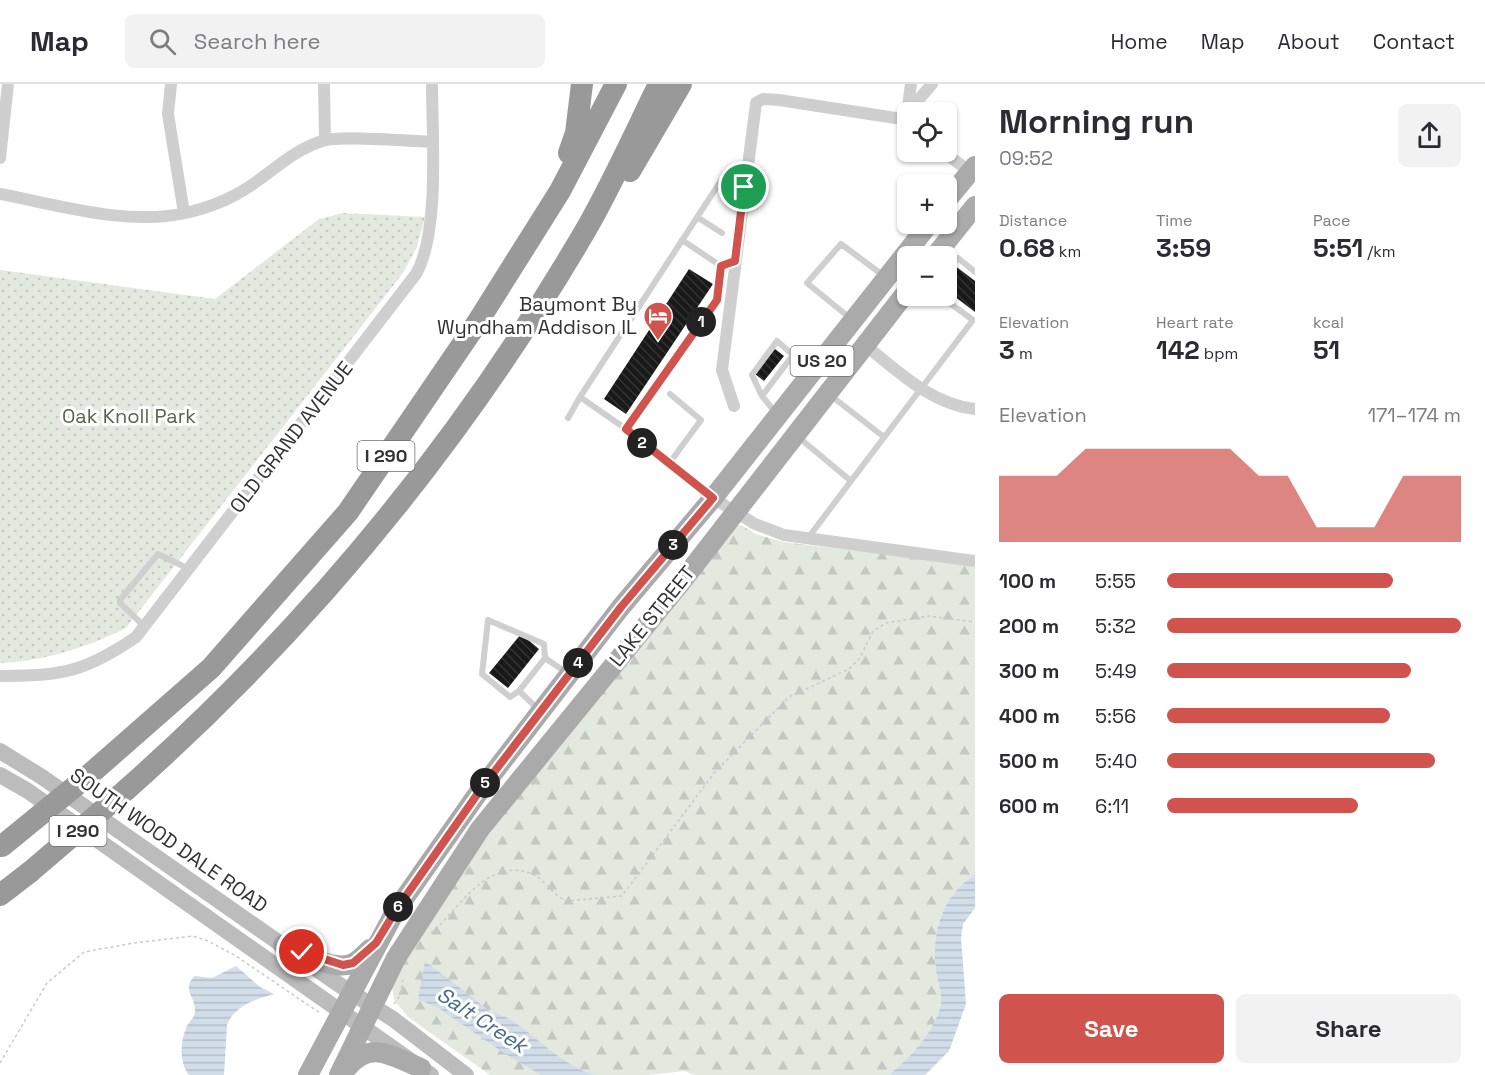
<!DOCTYPE html>
<meta charset="utf-8">
<style>
body{margin:0;font-family:"Space Grotesk",sans-serif;background:#f2f2f3;color:#2b2b33;height:100vh;display:flex;flex-direction:column;font-size:22px;white-space:nowrap}
*{box-sizing:border-box;margin:0}
p{font-size:20px;color:#7c7c81}
.icon{flex:none;width:33px;height:33px;fill:none;stroke:currentColor;stroke-width:2;stroke-linecap:round;stroke-linejoin:round}
.map{position:relative;flex:1;overflow:hidden}
.details{display:flex;flex-direction:column;background:#fff;width:510px}
.details>*{flex:none}
.tools{position:absolute;left:897px;top:18px;display:grid;gap:12px}
.tools a{display:grid;place-items:center;width:60px;height:60px;border-radius:9px;background:#fff;box-shadow:0 2px 4px #0004;font-size:30px}
.pin{position:absolute;display:grid;place-items:center;width:51px;height:51px;color:#fff;margin:-26px;border:3px solid #fff;border-radius:50%;box-shadow:0 2px 6px #0007}
.km{position:absolute;width:30px;height:30px;margin:-15px;border-radius:50%;background:#222;color:#fff;font-size:16px;line-height:30px;text-align:center}
.round{display:grid;place-items:center;flex:none;width:63px;height:63px;border-radius:9px;background:#f2f2f3}
.headline{display:flex;align-items:center;justify-content:space-between;height:102px;padding:0 24px}
h1{font-size:33px;font-weight:700;line-height:45px}
.metrics{display:grid;grid-template-columns:repeat(3,1fr);gap:9px;height:102px;padding:6px 24px}
.metrics div{display:grid;align-content:center}
.metrics b{font-size:26px;font-weight:700}
.metrics small{font-size:16px;font-weight:400}
.metrics p{font-size:16px}
.chart{height:168px;padding:12px 24px}
.chart p{display:flex;justify-content:space-between}
.chart svg{width:100%;height:108px;margin-top:6px;fill:#d0534d;opacity:.7}
.primary-button{display:flex;gap:12px;margin-top:auto;padding:12px 24px}
.primary-button a{flex:1;height:69px;border-radius:9px;background:#d0534d;color:#fff;font-size:24px;font-weight:700;line-height:69px;text-align:center}
.primary-button a+a{background:#f2f2f3;color:#2b2b33}
ul{padding:0 24px;list-style:none;font-size:20px}
li{display:grid;grid-template-columns:96px 72px 1fr;align-items:center;height:45px}
li i{height:15px;border-radius:8px;background:#d0534d}
header{display:flex;align-items:center;gap:36px;box-sizing:border-box;height:84px;padding:0 30px;background:#fff;border-bottom:2px solid #e1e1e2}
header strong{font-size:28px}
nav{display:flex;gap:33px;margin-inline-start:auto;font-size:21px}
.search{width:420px;height:54px;background:#f2f2f3;display:flex;align-items:center;gap:15px;box-sizing:border-box;padding:0 21px;border-radius:9px;color:#7c7c81;font-size:22px}
main{display:flex;flex:1;min-height:0}
.map>svg:first-child{display:block}
</style>
<header>
<strong>Map</strong>
<div class="search"><svg class="icon" aria-label="search" viewBox="0 0 24 24"><circle cx="10" cy="10" r="6"/><path d="M15 15l6 6"/></svg>Search here</div>
<nav><a>Home</a><a>Map</a><a>About</a><a>Contact</a></nav>
</header>
<main>
<div class="map">
<svg width="975" height="991" viewBox="0 0 975 991">
<defs>
<pattern id="forest-firs" width="22" height="20" patternUnits="userSpaceOnUse" patternTransform="scale(1.5)"><rect width="22" height="20" fill="#e3e9df"/><path d="M5 1l3.5 6h-7zM16 11l3.5 6h-7z" fill="#c3c8c0"/></pattern>
<pattern id="park-dots" width="8" height="8" patternUnits="userSpaceOnUse" patternTransform="scale(1.5)"><rect width="8" height="8" fill="#e3e9df"/><path d="M2 2h.1M6 6h.1" fill="none" stroke="#c3c8c0" stroke-width="1.8" stroke-linecap="round"/></pattern>
<pattern id="water-rules" width="6" height="5" patternUnits="userSpaceOnUse" patternTransform="scale(1.5)"><rect width="6" height="5" fill="#d1dde9"/><path d="M0 2.5h6" fill="none" stroke="#b4bec8"/></pattern>
<pattern id="building-back-hatch" width="6" height="6" patternUnits="userSpaceOnUse" patternTransform="scale(1.5)"><rect width="6" height="6" fill="#191919"/><path d="M-1 5l2 2M0 0l6 6M5-1l2 2" fill="none" stroke="#323232"/></pattern>
</defs>
<rect width="100%" height="100%" fill="#fff"/>
<path fill="url(#forest-firs)" d="M741,441L756,450L783,458L975,481V791C942,810 931,851 936,887C938,900 944,913 939,927C930,953 909,975 888,991H693L685,987L648,991H490L408,933L394,916L392,903L405,871L450,798L734,442Z"/>
<path fill="url(#park-dots)" d="M343,129L425,133L417,163L403,189L126,544C85,564 45,577 0,579V186L215,215L319,135Z"/>
<path fill="url(#water-rules)" d="M975,791V824L963,840L961,854L966,920L949,967L925,991H888C909,975 930,953 939,927C944,913 938,900 936,887C931,851 942,810 975,791Z
M425,877L491,928C518,930 559,985 597,991H541L501,967L440,925L418,915Z
M236,882L260,903L274,910C256,915 235,921 227,941L224,991H189C179,978 180,957 187,942C190,936 196,933 195,926C195,912 181,905 195,892L212,894Z"/>
<path fill="url(#building-back-hatch)" d="M954,181L975,197V228L946,206V191Z
M689,185L713,200L626,330L604,315Z
M775,265L784,272L764,297L755,290Z
M521,550L539,565L508,604L489,589Z"/>
<g fill="none" stroke-linecap="round" stroke-linejoin="round">
<path stroke="#c9c9c9" stroke-width="1.5" stroke-dasharray="3 3" stroke-linecap="butt" d="M431,849C459,826 485,774 530,789C545,794 552,812 567,817L622,812L715,688L789,613L849,585L859,575L873,547L886,539L929,532L975,538
M394,920L400,912L403,895
M0,979L47,899L84,868L134,859L193,852L208,857L236,872L320,929"/>
<path stroke="#cfcfcf" stroke-width="6" d="M697,133L722,149
M682,156L721,182
M946,188L958,174L975,188
M850,234L807,199L841,160L884,192
M830,311L884,353
M762,312L752,291L777,257L793,271
M775,328L762,312L793,271L812,284
M568,334L580,313
M626,345L717,216L721,182
M797,352L851,397L973,236L940,212
M668,381L701,336L670,310
M710,411L626,345L580,313L724,92
M808,454L851,397
M488,536L544,560L545,574L519,607L510,613L482,590Z
M144,542L120,519V516L158,470L189,485
M545,574L567,589
M519,607L538,625"/>
<path stroke="#cfcfcf" stroke-width="12" d="M171,0L168,30L184,129
M324,0L325,56
M908,28L932,0
M907,29L911,0
M944,68L974,91
M0,74L8,0
M0,110C59,121 126,142 186,129C203,125 221,119 237,110C269,93 286,69 322,57C339,51 410,57 432,58
M865,261C899,288 931,320 975,325
M734,322L722,286L756,19L763,15L779,16L902,35L908,40
M713,414L755,440L784,451L975,477
M0,592C62,592 85,588 136,553L416,190C440,148 432,51 432,0"/>
<path stroke="#bcbcbc" stroke-width="16" d="M0,667L42,693L338,900L393,935L466,991
M0,691L28,707L431,991"/>
<path stroke="#aaa" stroke-width="20" d="M946,117L975,82
M935,172L975,122
M283,861C301,868 331,887 351,880C359,877 364,870 370,865
M347,984C371,955 392,973 421,984
M308,991L396,826L481,705L621,523L713,414L929,140
M339,991L396,874L480,745L679,501L908,206"/>
<path stroke="#999" stroke-width="22" d="M569,69L576,49L582,0
M630,87L681,0
M89,691L211,584L348,428L477,239L560,107L616,0
M126,706C310,543 465,354 588,142C614,96 636,47 659,0
M0,811L30,788"/>
<path stroke="#999" stroke-width="22" d="M2,762L89,691
M30,788L126,706"/>
</g>
<g fill="none" stroke-linecap="round" stroke-linejoin="round">
<g stroke="#fff" stroke-width="12">
<path id="route" d="M302,868L343,881L353,879L376,859L396,826L481,705L621,523L713,414L626,345L717,216L721,182L735,177L744,103"/>
</g>
<use href="#route" stroke="#d0534d" stroke-width="8"/>
</g>
<defs>
<g id="hotel-pin" transform="scale(1.5)"><path d="M0 17L-7.5 6A9.5 9.5 0 1 1 7.5 6Z" fill="#d0534d" stroke="#fff"/><path d="M-6-4.5h1.5V1H6V5H4.5V3h-9V5H-6ZM-4 0a1.8 1.8 0 1 1 3.6 0ZM.5 0V-2.5h3Q6-2.5 6 0Z" fill="#fff"/></g>
</defs>
<g fill-rule="evenodd">
<use href="#hotel-pin" x="658" y="232"/>
</g>
<g text-anchor="middle" stroke-width="6" stroke-linejoin="round" paint-order="stroke">
<g fill="#fff" stroke="#707070" stroke-width="1.5">
<rect x="790.5" y="262" width="63" height="30" rx="4.5"/>
<rect x="357.5" y="357" width="57" height="30" rx="4.5"/>
<rect x="49.5" y="732" width="57" height="30" rx="4.5"/>
</g>
<g font-size="18" font-weight="bold" fill="#323232">
<text x="822" y="283">US 20</text>
<text x="386" y="378">I 290</text>
<text x="78" y="753">I 290</text>
</g>
<g font-size="20" fill="#323232" stroke="#fff" text-anchor="end">
<text x="637" y="227">Baymont By<tspan x="637" dy="23">Wyndham Addison IL</tspan></text>
</g>
<g font-size="20" fill="#516844" stroke="#fff">
<text x="129" y="339">Oak Knoll Park</text>
</g>
<g font-size="20" fill="#323232" stroke="#fff">
<text transform="translate(291 353) rotate(-52)" y="7">OLD GRAND AVENUE</text>
<text transform="translate(652 532) rotate(-51)" y="7">LAKE STREET</text>
<text transform="translate(169 756) rotate(35)" y="7">SOUTH WOOD DALE ROAD</text>
</g>
<g font-size="21" font-style="italic" fill="#49698a" stroke="#fff">
<text transform="translate(482 936) rotate(33)" y="7">Salt Creek</text>
</g>
</g>
</svg>
<div class="tools">
<a><svg class="icon" aria-label="locate" viewBox="0 0 24 24"><circle cx="12" cy="12" r="6"/><path d="M12 2v4M12 18v4M2 12h4M18 12h4"/></svg></a>
<a>+</a>
<a>−</a>
</div>
<div class="pin" style="left:744px;top:103px;background:#1e9e55"><svg class="icon" aria-label="arrive" viewBox="0 0 24 24"><path d="M6 21V4h12l-3 4 3 4H6"/></svg></div>
<div class="pin" style="left:302px;top:868px;background:#d93025"><svg class="icon" aria-label="check" viewBox="0 0 24 24"><path d="M5 12l5 5 9-10"/></svg></div>
<b class="km" style="left:701px;top:238px">1</b>
<b class="km" style="left:642px;top:359px">2</b>
<b class="km" style="left:673px;top:461px">3</b>
<b class="km" style="left:578px;top:579px">4</b>
<b class="km" style="left:485px;top:699px">5</b>
<b class="km" style="left:398px;top:823px">6</b>
</div>
<section class="details">
<div class="headline"><div><h1>Morning run</h1><p>09:52</p></div><a class="round"><svg class="icon" aria-label="share" viewBox="0 0 24 24"><path d="M12 15V3M7 8l5-5 5 5M5 13v7h14v-7"/></svg></a></div>
<div class="metrics">
<div><p>Distance</p><b>0.68<small> km</small></b></div>
<div><p>Time</p><b>3:59</b></div>
<div><p>Pace</p><b>5:51<small> /km</small></b></div>
</div>
<div class="metrics">
<div><p>Elevation</p><b>3<small> m</small></b></div>
<div><p>Heart rate</p><b>142<small> bpm</small></b></div>
<div><p>kcal</p><b>51</b></div>
</div>
<div class="chart"><p><span>Elevation</span>171–174 m</p>
<svg viewBox="0 0 160 44" preserveAspectRatio="none"><path d="M0 44V17L10 17L20 17L30 6L40 6L50 6L60 6L70 6L80 6L90 17L100 17L110 38L120 38L130 38L140 17L150 17L160 17V44z"/></svg>
</div>
<ul>
<li><b>100 m</b>5:55<i style="width:77%"></i></li>
<li><b>200 m</b>5:32<i style="width:100%"></i></li>
<li><b>300 m</b>5:49<i style="width:83%"></i></li>
<li><b>400 m</b>5:56<i style="width:76%"></i></li>
<li><b>500 m</b>5:40<i style="width:91%"></i></li>
<li><b>600 m</b>6:11<i style="width:65%"></i></li>
</ul>
<div class="primary-button"><a>Save</a><a>Share</a></div>
</section>
</main>
